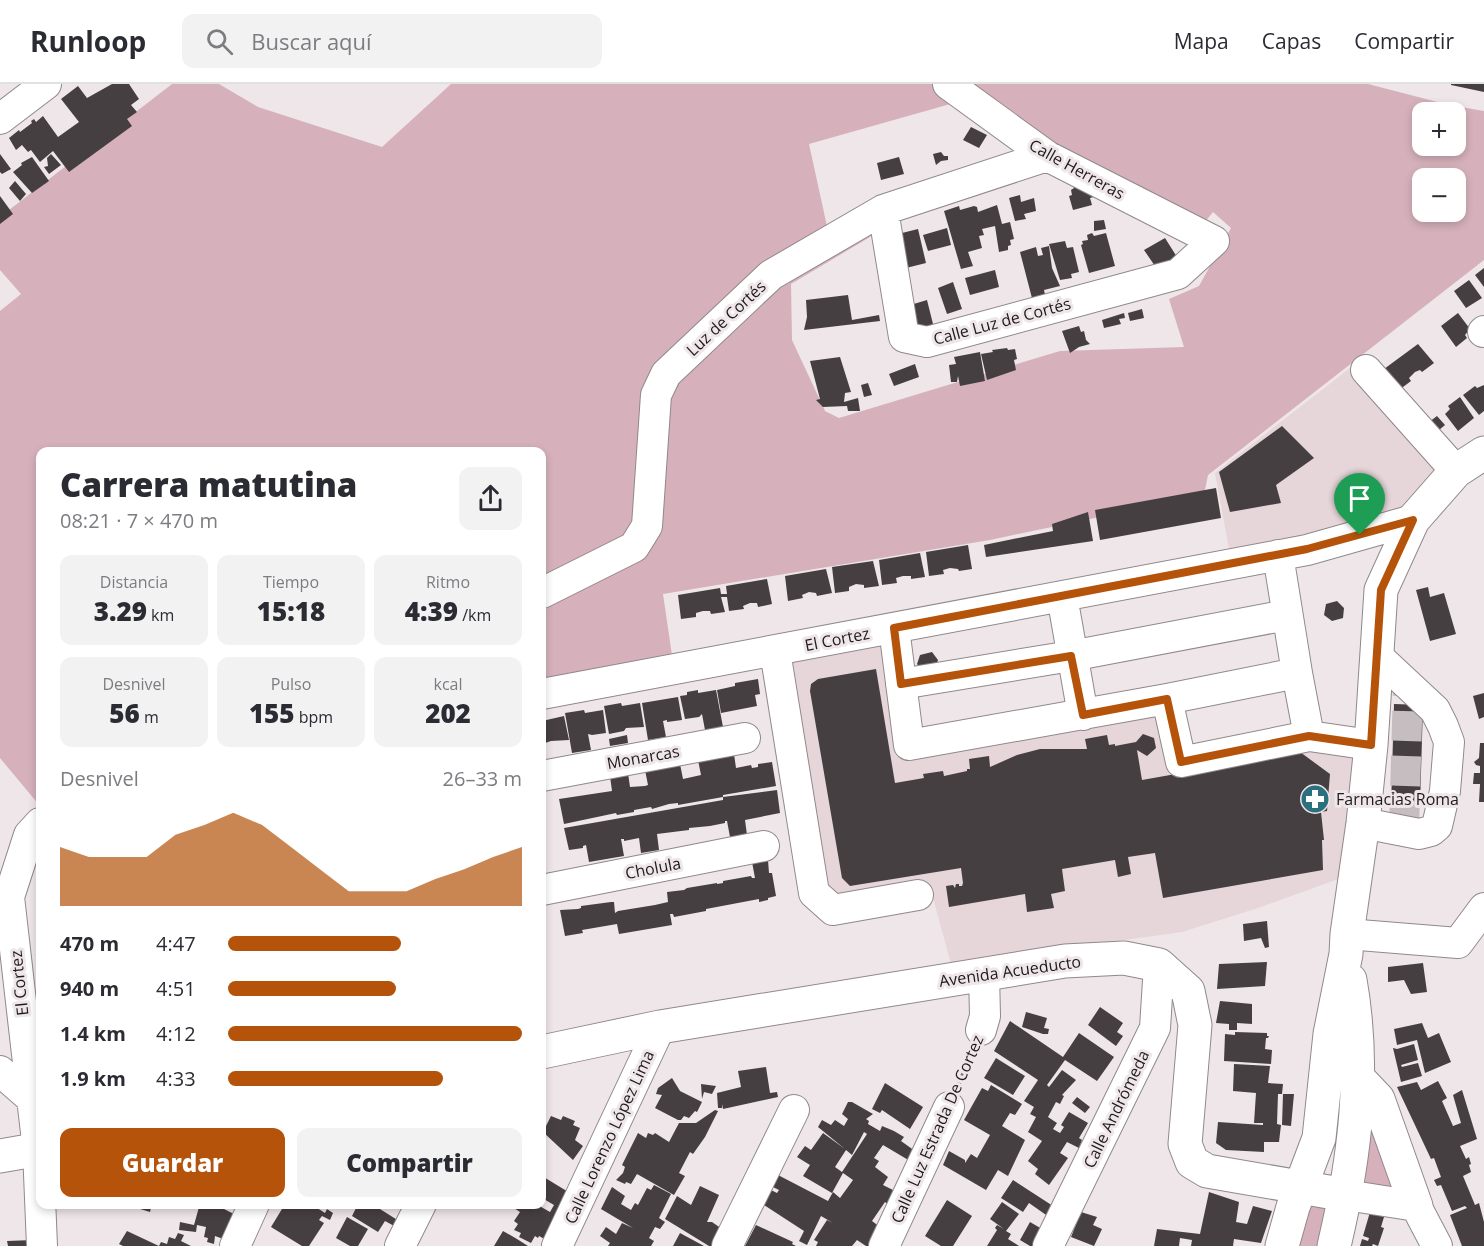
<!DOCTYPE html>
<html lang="es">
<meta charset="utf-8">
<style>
body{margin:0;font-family:"Open Sans",sans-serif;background:#f2f2f3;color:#2b2b33;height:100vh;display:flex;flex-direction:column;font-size:22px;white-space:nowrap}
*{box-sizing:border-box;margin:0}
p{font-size:20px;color:#7c7c81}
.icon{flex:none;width:33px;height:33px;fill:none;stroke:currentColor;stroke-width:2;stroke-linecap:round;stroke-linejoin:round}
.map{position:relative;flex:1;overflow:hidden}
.drawer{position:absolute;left:36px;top:363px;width:510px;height:762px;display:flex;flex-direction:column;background:#fff;border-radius:12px;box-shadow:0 3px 9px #0003}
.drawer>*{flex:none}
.buttons{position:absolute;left:1412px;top:18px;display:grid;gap:12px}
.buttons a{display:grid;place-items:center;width:54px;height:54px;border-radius:12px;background:#fff;box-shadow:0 3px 9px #0003;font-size:30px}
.pin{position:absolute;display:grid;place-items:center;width:51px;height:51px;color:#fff;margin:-62px -26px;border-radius:50% 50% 50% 0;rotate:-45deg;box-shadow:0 0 6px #0007}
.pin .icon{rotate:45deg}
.round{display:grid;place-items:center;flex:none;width:63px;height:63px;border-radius:12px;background:#f2f2f3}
.summary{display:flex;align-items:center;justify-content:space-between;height:102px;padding:0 24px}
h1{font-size:33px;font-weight:800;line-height:45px}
.stats{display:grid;grid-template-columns:repeat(3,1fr);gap:9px;height:102px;padding:6px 24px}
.stats div{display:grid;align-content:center;border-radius:12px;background:#f2f2f3;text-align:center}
.stats b{font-size:26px;font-weight:800}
.stats small{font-size:16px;font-weight:400}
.stats p{font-size:16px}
.chart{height:168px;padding:12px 24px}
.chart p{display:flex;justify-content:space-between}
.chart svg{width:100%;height:108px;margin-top:6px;fill:#b45309;opacity:.7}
.action{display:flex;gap:12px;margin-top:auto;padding:12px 24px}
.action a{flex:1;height:69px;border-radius:12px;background:#b45309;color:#fff;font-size:24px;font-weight:800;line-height:69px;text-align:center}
.action a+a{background:#f2f2f3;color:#2b2b33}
ul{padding:0 24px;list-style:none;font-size:20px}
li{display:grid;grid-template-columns:96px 72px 1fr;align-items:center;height:45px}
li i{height:15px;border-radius:8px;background:#b45309}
header{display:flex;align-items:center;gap:36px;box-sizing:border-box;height:84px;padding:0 30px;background:#fff;border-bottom:2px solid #e1e1e2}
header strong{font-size:28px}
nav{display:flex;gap:33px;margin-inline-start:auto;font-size:21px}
.search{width:420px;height:54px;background:#f2f2f3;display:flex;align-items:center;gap:15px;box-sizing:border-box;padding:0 21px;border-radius:12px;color:#7c7c81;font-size:22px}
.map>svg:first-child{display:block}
</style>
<header>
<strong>Runloop</strong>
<div class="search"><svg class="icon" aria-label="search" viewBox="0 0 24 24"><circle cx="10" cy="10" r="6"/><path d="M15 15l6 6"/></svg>Buscar aquí</div>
<nav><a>Mapa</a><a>Capas</a><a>Compartir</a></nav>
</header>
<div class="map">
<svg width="1484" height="1162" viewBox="0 0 1484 1162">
<rect width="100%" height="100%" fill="#efe6e9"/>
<path fill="#e6d5d9" d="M1354,281L1445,383L1407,426L1230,470L1215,389Z
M890,554L906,666L1163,619L1179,685L1308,658L1356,667L1341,794L1258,824L1182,848L951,880L929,799L839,816L825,801L780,575Z"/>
<path fill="#d6b1bb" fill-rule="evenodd" d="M172,0H219L258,23L382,63L451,0H1368L1449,21L1484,27V176L1208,391L1204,411L990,456L663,510L674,585L542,610V368H40V722L0,674V227L21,210L0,186V133ZM968,15L1197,148L1213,128L1231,144L1199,202L1169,215L1184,263L1060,267L839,334L825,327L792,256L791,200L870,153L866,136L830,156L809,60ZM1422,28H1455V62H1422ZM1422,94H1455V128H1422Z
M1368,1021L1407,1111L1365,1102Z
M1312,1123L1332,1125L1326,1162H1287L1307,1125Z"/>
<path fill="#463f41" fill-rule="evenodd" d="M112,0H129L139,15L131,21L137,28L127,35L132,42L69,88L53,67L40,78L31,66L28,68L22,61L16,66L9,54L19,46L20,48L32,39L31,37L34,35L36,38L43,32L58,53L79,38L61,15L78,2L87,14Z
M1451,0H1484V8L1451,1Z
M971,43L987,51L979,64L963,56Z
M941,68L944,72H948V76L941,77L936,81L933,70Z
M0,70L11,85L2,90L0,88Z
M51,70L61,81L49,90L44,83L48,82L47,74Z
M32,73L49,97L32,109L13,88L22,81L21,79Z
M899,73L904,90L881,96L877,79Z
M15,97L26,110L20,117L9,104Z
M1073,100L1097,112L1090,114L1092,121L1073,126L1069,112L1072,111L1071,106L1074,104Z
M1020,111L1021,118L1034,114L1036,127L1024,130L1026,135L1015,137L1009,114Z
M0,112L13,130L0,140Z
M997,121L1002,140L1010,138L1014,155L1010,156L1011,161L1008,162V166L999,168L995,142L982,145L984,151L979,152L982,164L968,168L973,182L961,185L944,127L959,122L960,126L974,122L977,123L978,128Z
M1104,136L1106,145L1094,147V137Z
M947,144L951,161L928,167L923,151Z
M918,145L926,179L902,185L894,151Z
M1092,149L1094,152L1106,149L1115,182L1089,189L1081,161L1083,160L1082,157L1088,156L1087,151Z
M1165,154L1177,173L1157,185L1144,166Z
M1065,157L1067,164L1073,163L1079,188L1071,190L1072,194L1060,196L1049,160Z
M1049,162L1052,184L1060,202L1044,206L1046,215L1033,218L1020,168L1036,163L1038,172L1043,171L1041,164Z
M1484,184V203L1475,191Z
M995,186L999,203L970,211L965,194Z
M1469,196L1482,214L1466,224L1454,207Z
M953,198L962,225L947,230L938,204Z
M848,211L852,236L879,231L880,237L804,246L807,233L806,216Z
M927,216L934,244L914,250L907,222Z
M1142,225L1144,234L1130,237L1128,229Z
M1124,229L1125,234L1119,235L1121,240L1104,244L1102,236Z
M1458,229L1470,245L1465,251L1467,254L1456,263L1441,242Z
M1079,242L1081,248L1084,247L1086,256L1090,260L1079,263L1070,269L1062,247Z
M1418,260L1434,279L1422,288L1420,286L1415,288L1409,294L1411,297L1399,306L1384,285Z
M1007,264L1008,266L1015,265L1017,275L1014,276L1016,286L987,296L981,270L993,268L992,266Z
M980,268L985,297L960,302L958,292L957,298H951L949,281L956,280L954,273Z
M840,273L851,308L845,309L844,318L858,314L860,327H848L847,322L823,323L816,316L820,315L810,277Z
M915,280L919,293L894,302L889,290Z
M868,299L872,311L864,313L861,301Z
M1484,301V327L1479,331L1463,311L1475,302L1477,304Z
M1460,313L1474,334L1458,347L1445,330L1450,325L1448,322Z
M1437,332L1445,341L1433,351L1425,341Z
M1282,342L1314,374L1276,401L1281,419L1230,428L1219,388Z
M1216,404L1221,434L1100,456L1095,426Z
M1088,428L1093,457L986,473L984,461L1053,447L1052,440Z
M968,461L972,485L959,487L958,485L950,484L943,486L944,490L929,492L926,468Z
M920,469L925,493L911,495V492H903L896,494L897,499L882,501L879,476Z
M873,477L879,502L864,504V501L856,500L849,503V507L835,509L832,483Z
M826,485L832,509L817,512L816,509L809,508L802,511L803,514L788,517L785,492Z
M767,495L772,520L758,523L757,519H750L743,522L744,525L729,527L727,513H721L725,528L711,530L710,527H703L696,529V533L681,535L678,511L720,504L721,510H727L726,502Z
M1428,503L1430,513L1444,509L1456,550L1430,557L1416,506Z
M1337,517L1344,524L1343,534L1332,537L1324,531L1326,520Z
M932,568L938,576L935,586L924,588L917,580L920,571Z
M876,585L895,699L924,694L923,690L943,687L944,692L967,687V685H970L969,675L989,672L990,683L1017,671L1040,665H1087L1085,655L1107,651L1109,661L1115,660V662L1136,658L1143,650L1154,654L1156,664L1147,672L1137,666L1142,696L1300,668L1330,690L1327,727L1321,728L1324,756H1322L1323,786L1163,814L1155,769L1128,773L1131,790L1118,793L1115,776L1062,785L1065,807L1051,810L1054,824L1027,828L1025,810L949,823L946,802L953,801L955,804L956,800H959V802H962L963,799L961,784L850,802L842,794L810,607L811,600L818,595Z
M758,595L760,610L755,611L757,622L721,629L717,606L735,602V599Z
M698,606V609L716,606L723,643L705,646L702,630L699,633L685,635L680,612L687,611V608Z
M1484,609V633L1479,635L1473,612Z
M678,613L682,636L667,638V636L663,637L666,653L648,656L642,619Z
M621,619L622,622L640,619L644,643L626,644L624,647L609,650L604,622Z
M1394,620L1423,621L1420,723H1391Z
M584,626L585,629L603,626L606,649L592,651L588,650L591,666L572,669L565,629Z
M564,632L569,656L551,657L542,660V637Z
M627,651L628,659L610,662L609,655Z
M1480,659H1484V718H1479L1480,700H1473L1474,689H1480V682L1476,681L1474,678L1479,674Z
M734,670L736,684L751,681L752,684L758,683V680L772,678L776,702L723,711V713L678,721V719L669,720L652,725L651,723L634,726V728L617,731L616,729L564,740L559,715L612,707L610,692L628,689L630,703L645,702L648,701L645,686L680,680L683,695L701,691L698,676Z
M777,706L780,729L745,736L747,751L730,753L727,737H725V739L710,742L689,744V746L657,750L659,766L641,769L639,754L624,757V755H621L624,772L589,778L586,761L583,762V764L569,766L564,744L723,716V713Z
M768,776L769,789H772L776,812L768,814V816L759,818V815L706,825V827L674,833L673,830H670L672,841L619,850L617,840L582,846L583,849L565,852L560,826L578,825L581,824V822L611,818H614L615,829L618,827L655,821L668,818L667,808L684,806L687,804L717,799V800L723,799V797L751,792L752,794H755L752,778Z
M1267,837L1269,863L1265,864L1261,854L1244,857L1243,840Z
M1267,878L1265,902L1217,905L1219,880Z
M1423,879L1427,908L1411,910L1404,896L1388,898V883Z
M1220,917L1252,920V940L1237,939V946H1229V940L1216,939Z
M1100,923L1123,939L1117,948L1123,952L1116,962L1088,941Z
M1026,928L1047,934L1044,944L1049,945L1048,950H1043L1022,943Z
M1010,937L1063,973L1079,949L1114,973L1097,997L1065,976L1047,1001L1049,1003L1062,986L1076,996L1062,1011L1064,1012L1060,1020L1056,1018L1048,1033L1057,1039L1053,1045L1060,1049L1064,1043L1061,1041L1069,1028L1088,1039L1079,1054L1082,1056L1079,1064L1067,1058L1060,1069L1068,1074L1049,1101L1035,1090L1038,1085L1028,1077L1042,1057L1028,1048L1036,1033L1030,1030L1034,1023L1024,1017L1038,996L994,967Z
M1422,939L1428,954L1439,949L1451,978L1425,989L1417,956L1397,961L1394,945Z
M1235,948L1267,949V952H1269L1268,954H1266L1265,965L1272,966L1271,980L1224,977L1225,950L1235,951Z
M1414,960L1418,976L1401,981L1402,983L1418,979L1422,992L1401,998L1393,964L1397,965Z
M996,974L1025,992L1013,1011L984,994Z
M1234,980L1270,982L1268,999L1283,1000L1282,1010H1278L1277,1040L1281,1041L1279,1058H1264V1068L1226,1066L1216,1059L1218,1038L1263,1041V1039H1254L1256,1009L1233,1007Z
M766,983L770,1009L777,1008L778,1013L723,1025L722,1020V1024H718L717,1009L741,1003L738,987Z
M672,994L680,1007L702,1018L697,1028L695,1027L689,1034L684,1032L681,1036H678L655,1024L662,1011L656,1010L658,1004Z
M1438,997L1447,1014L1442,1017L1453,1042L1461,1039L1453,1011L1462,1006L1477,1055L1460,1062L1466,1075L1469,1073L1471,1080L1469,1081L1471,1088L1463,1092L1475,1121L1479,1119L1484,1138V1162H1462L1450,1131L1467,1124L1465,1122L1452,1127L1441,1101L1437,1102L1434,1096L1441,1093L1434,1074L1431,1075L1397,1003L1417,998L1421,1006Z
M885,999L923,1023L910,1045L882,1026L880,1029L872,1025Z
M701,1000L716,1002L712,1010L704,1008L702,1015Z
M991,1001L1022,1020L1015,1031L1010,1029L1002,1042L1025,1056L1008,1092L998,1086L986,1106L943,1081L949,1067L965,1076V1079L971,1070L977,1074L990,1051L964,1036L982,1004L988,1007Z
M1283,1010H1294L1291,1042L1282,1041Z
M1077,1013L1090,1023L1085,1029L1072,1019Z
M848,1018H852L873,1030L866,1035L869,1037L868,1040L880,1047L882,1042L894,1047L904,1053L901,1057L915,1067L910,1077L883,1061L874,1074L879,1077L875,1083L888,1093L883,1101L897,1108L890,1122L885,1118L872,1137L880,1143L871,1162H866L857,1156L852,1162H816L818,1158L814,1156L827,1136L833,1139L821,1132L807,1161L799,1157L804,1147L764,1121L771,1106L777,1109L779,1106L773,1103L778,1091L828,1117L833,1108L840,1114L853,1096L843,1089L832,1109L803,1092L810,1081L797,1073L805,1062L811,1066L823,1049L845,1065L818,1043L822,1036L831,1041L835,1036L844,1042L848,1035L842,1030ZM864,1048L867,1050L842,1088L835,1083L846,1066L852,1071Z
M715,1026L718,1027L705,1053L693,1070L690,1068L679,1089L685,1092L674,1111L637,1090L631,1100L626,1098L625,1100L616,1096L623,1089L625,1083L622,1081L638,1049L646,1054L648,1049L653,1051L655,1049L669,1058L679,1039H696Z
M551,1032L561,1036L563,1032L575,1037L573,1041L580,1044L575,1056L583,1062L573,1076L543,1048Z
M542,1092L570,1109L548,1157L539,1152L538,1154L535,1152L531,1159L519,1153L521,1149L514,1146L518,1140L514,1137L520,1128L508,1120H536L550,1128L554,1121L542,1114Z
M1013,1096L1053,1122L1049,1133L1029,1119L1023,1128L1001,1114Z
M654,1101L671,1110L659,1134L665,1138L660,1145L655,1143L649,1154L654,1157L651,1162H608L610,1159L600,1152L606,1143L616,1150L622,1139L633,1144L601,1125L612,1103L625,1112L621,1120L631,1126L635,1119L638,1121L647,1104L651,1106Z
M700,1102L719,1111L707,1138H712L722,1145L713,1162H709L665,1135L677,1112L691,1121Z
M1209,1108L1239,1118L1236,1138L1247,1140L1253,1122L1272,1127L1261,1159L1234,1155L1233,1162H1191L1192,1156L1180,1154L1179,1162H1154L1157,1145L1200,1150Z
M947,1116L972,1132L953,1162H941L925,1152Z
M1002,1118L1019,1130L1006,1147L1011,1150L1008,1155L1019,1162H987L997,1146L995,1144L997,1141L1004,1145L990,1135Z
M124,1120H152L150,1128Z
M285,1120H311L325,1129L327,1125L333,1129L330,1136L322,1132L319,1136L324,1139L309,1162H302L271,1143Z
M358,1120H372L399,1137L396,1143L385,1137L378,1148L352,1132Z
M199,1123L224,1125L238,1132L226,1156L215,1152L214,1160L207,1158L208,1154L204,1153L206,1143L197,1141L196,1148L179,1146L180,1138L194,1141Z
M1081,1128L1097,1133L1093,1141L1102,1145L1094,1162L1071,1153Z
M1370,1128L1384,1133L1381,1143L1384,1144L1378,1162L1373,1160L1372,1162H1360L1362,1155L1368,1157L1369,1154L1363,1152Z
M347,1133L368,1145L358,1162H350L336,1154Z
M1030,1138L1042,1145L1035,1162H1030L1020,1156Z
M756,1141L793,1158L792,1160L796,1162H745Z
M127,1147L159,1162L161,1158L167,1160L169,1153L175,1155L178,1149L184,1151L181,1157L191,1162H123L119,1160Z
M503,1147L517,1155L528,1162H494Z
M680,1149L704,1162H673Z
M33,1156V1162H8L7,1157Z"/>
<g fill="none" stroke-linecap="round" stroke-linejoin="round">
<path stroke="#c5bdc0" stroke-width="30" stroke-dasharray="30 15" stroke-linecap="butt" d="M1404,747L1408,603"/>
<g stroke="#90888a" stroke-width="32">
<path id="minor" d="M0,35L46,0
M883,126L904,253L927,258L1178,190L1214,157L1047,72L948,0
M1483,248L1484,247
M1366,286L1456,387
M1278,471L1297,589
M542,509L634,463L647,442L656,311L666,290L771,191L883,126L1047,72
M1062,512L1083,631
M894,544L909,661L1167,615L1297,589L1309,652L1371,661
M775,567L814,809L833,826L918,811
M901,600L1071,572L1287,531
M542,610L1307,466L1413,436
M1167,615L1181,678L1309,652
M542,692L745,654
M40,739L29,751L9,813L38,1066L42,1162
M1363,739L1419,750L1431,747L1437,742L1445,707L1449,658L1443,642L1435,626L1376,571
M542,806L764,762
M1347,850L1458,859L1484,824
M981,946L985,932L984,890
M0,987L32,1015
M1346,1111L1416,1122L1437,1162
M235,1162L254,1120
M400,1162L421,1120
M557,1162L660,943
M727,1162L794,1026
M884,1162L949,1023
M1048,1162L1155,944L1159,881"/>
</g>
<g stroke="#90888a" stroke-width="35">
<path id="major" d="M542,968L660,943L1065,877L1124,874L1159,881L1188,907L1195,941L1185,1060L1192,1078L1207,1087L1346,1111
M1359,995L1378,1015L1416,1122
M0,1072L40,1065
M1282,1162L1293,1123L1319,1054L1330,950L1346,870L1347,850L1363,739L1371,661L1381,506L1413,436L1456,387L1484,369
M1334,1162C1355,1074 1366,986 1350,896"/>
</g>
<path stroke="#807a7c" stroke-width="4" stroke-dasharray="4.5 4.5" stroke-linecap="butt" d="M958,1002L972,968"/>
<use href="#minor" stroke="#fff" stroke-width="30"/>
<use href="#major" stroke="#fff" stroke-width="33"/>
</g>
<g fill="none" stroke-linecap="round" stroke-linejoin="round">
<g stroke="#fff" stroke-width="12">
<path id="route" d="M1413,436L1381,506L1371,661L1309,652L1181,678L1167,615L1083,631L1071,572L901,600L894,544L1307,465Z"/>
</g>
<use href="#route" stroke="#b45309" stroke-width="8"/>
</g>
<defs>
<g id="pharmacy-disc" transform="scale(1.5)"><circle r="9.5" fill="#2a707e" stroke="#efe6e9"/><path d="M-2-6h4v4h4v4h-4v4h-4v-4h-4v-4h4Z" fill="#fff"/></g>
</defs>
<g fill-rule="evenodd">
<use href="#pharmacy-disc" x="1315" y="715"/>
</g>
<g text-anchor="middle" stroke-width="6" stroke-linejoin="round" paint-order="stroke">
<g font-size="16" fill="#1e1b1c" stroke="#efe6e9">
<text transform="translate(1077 85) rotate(29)" y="6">Calle Herreras</text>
<text transform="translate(726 234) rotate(-43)" y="6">Luz de Cortés</text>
<text transform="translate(1002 237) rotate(-15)" y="6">Calle Luz de Cortés</text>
<text transform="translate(837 555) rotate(-11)" y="6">El Cortez</text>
<text transform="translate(643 673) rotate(-10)" y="6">Monarcas</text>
<text transform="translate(653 784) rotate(-11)" y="6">Cholula</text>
<text transform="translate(1010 887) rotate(-8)" y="6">Avenida Acueducto</text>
<text transform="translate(19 899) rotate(-96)" y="6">El Cortez</text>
<text transform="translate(1116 1025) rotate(-64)" y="6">Calle Andrómeda</text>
<text transform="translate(937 1045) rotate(-66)" y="6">Calle Luz Estrada De Cortez</text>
<text transform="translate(609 1053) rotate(-65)" y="6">Calle Lorenzo López Lima</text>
</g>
<g font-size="16" fill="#1e1b1c" stroke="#efe6e9" text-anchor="start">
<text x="1336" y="721">Farmacias Roma</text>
</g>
</g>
</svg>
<div class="buttons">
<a>+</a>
<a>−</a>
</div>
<div class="pin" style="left:1360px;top:451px;background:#1e9e55"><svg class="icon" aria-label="arrive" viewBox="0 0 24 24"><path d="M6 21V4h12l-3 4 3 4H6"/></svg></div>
<section class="drawer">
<div class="summary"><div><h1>Carrera matutina</h1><p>08:21 · 7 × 470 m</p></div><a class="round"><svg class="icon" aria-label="share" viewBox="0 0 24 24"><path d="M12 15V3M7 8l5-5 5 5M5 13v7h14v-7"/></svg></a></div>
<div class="stats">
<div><p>Distancia</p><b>3.29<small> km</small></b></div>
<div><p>Tiempo</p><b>15:18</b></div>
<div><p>Ritmo</p><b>4:39<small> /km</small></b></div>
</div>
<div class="stats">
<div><p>Desnivel</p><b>56<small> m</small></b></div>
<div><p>Pulso</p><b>155<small> bpm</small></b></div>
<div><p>kcal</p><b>202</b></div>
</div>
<div class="chart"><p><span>Desnivel</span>26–33 m</p>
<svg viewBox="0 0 160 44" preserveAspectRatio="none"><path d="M0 44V20L10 24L20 24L30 24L40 15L50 11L60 6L70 11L80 20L90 29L100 38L110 38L120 38L130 33L140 29L150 24L160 20V44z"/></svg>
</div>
<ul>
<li><b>470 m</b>4:47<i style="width:59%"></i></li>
<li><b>940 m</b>4:51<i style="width:57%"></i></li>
<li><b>1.4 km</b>4:12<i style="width:100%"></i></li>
<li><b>1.9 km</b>4:33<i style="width:73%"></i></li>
</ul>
<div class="action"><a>Guardar</a><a>Compartir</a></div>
</section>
</div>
